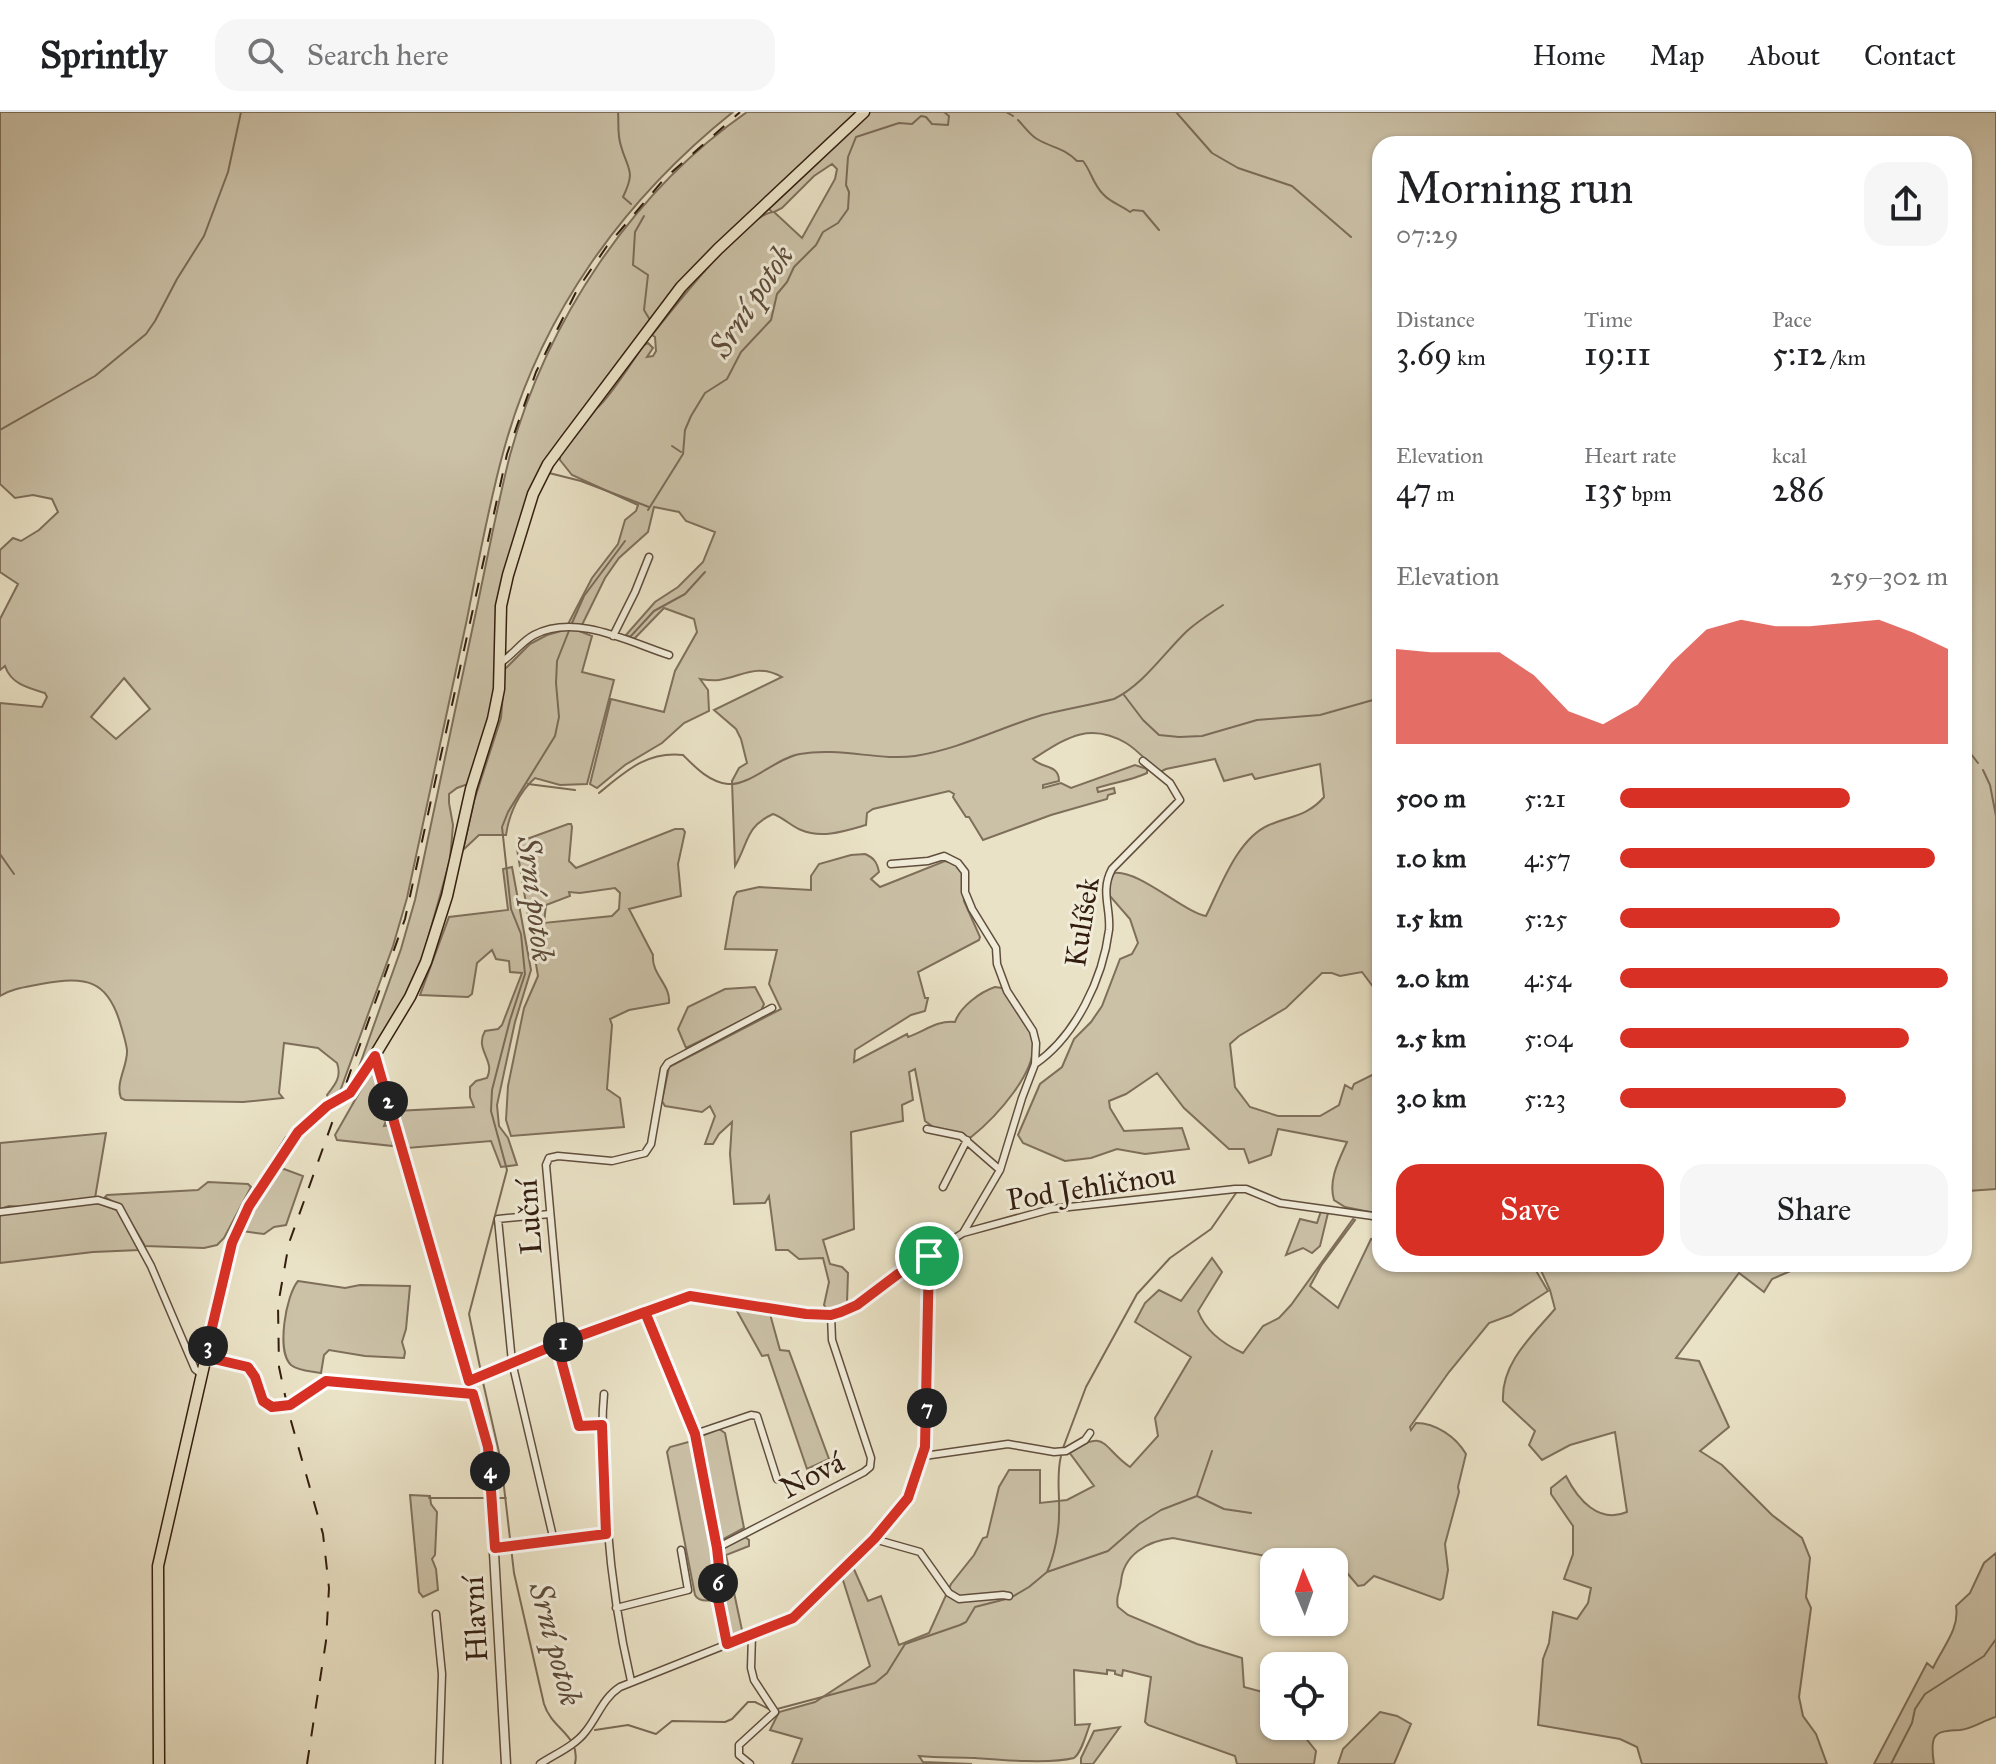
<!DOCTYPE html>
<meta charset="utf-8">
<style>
body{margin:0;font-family:"IM FELL Great Primer",serif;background:#f6f6f6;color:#202124;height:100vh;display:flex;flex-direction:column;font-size:30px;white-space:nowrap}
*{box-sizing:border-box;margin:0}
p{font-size:26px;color:#757577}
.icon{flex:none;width:44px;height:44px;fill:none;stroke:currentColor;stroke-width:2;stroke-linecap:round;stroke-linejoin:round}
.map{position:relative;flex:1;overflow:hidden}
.details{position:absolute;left:1372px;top:24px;width:600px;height:1136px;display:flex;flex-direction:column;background:#fff;border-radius:24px;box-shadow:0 2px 6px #0004}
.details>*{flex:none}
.needle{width:52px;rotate:358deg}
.buttons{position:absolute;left:1260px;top:1436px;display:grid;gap:16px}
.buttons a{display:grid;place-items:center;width:88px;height:88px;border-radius:16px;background:#fff;box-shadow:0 2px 6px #0004;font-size:40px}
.pin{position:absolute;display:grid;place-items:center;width:68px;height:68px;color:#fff;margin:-34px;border:4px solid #fff;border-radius:50%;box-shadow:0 2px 8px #0007}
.km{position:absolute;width:40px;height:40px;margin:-20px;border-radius:50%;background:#222;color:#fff;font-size:22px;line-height:40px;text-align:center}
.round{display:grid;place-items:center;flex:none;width:84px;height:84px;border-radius:24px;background:#f6f6f6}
.summary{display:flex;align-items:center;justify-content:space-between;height:136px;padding:0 24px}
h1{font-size:44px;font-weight:600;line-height:60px}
.stats{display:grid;grid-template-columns:repeat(3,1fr);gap:12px;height:136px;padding:8px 24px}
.stats div{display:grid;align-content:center}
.stats b{font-size:34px;font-weight:600}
.stats small{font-size:22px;font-weight:400}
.stats p{font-size:22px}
.chart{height:224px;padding:16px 24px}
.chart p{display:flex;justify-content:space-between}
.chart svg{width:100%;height:144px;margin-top:8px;fill:#d93025;opacity:.7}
.primary-button{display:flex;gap:16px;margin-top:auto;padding:16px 24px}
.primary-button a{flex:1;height:92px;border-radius:24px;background:#d93025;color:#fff;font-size:32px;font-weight:600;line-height:92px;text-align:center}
.primary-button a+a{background:#f6f6f6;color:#202124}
ul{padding:0 24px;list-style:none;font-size:26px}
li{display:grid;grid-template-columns:128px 96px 1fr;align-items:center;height:60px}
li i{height:20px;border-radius:10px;background:#d93025}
header{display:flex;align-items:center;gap:48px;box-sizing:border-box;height:112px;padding:0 40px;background:#fff;border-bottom:2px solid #e0e0e0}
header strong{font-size:38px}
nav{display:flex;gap:44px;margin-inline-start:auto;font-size:28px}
.search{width:560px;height:72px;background:#f6f6f6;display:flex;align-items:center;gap:20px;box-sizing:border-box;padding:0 28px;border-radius:24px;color:#757577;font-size:30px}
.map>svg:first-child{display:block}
</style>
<header>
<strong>Sprintly</strong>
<div class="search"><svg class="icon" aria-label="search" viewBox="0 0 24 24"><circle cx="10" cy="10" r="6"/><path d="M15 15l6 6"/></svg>Search here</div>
<nav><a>Home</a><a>Map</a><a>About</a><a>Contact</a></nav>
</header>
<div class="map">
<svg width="1996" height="1652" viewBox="0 0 1996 1652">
<rect width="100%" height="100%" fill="#eae2c6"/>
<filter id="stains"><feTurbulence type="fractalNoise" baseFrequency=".0025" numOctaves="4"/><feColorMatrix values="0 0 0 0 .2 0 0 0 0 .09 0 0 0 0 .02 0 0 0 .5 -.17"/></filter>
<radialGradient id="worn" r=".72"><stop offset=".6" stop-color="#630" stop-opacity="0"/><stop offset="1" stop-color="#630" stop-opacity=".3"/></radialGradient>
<path fill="#cbc1a7" stroke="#7e6f5b" stroke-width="2" fill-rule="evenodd" d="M0,0H733C623,88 540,203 503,341C488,396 478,452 467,507C447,600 427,693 407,786L393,834L339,982L329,987L327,983C335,973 342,965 337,951L318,936L284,931L279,981L283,986L243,990L125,988L121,986C115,970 128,954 127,938C126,930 123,921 121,914C108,867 86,864 41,872C27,875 13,876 0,884V591L42,595L47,585L45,581C28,576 11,572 5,554L0,558V507L18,472L0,460V438L13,426L21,429L39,418L58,400L52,387L33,383L15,386L0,372ZM124,566L150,597L116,627L91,605Z
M747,0H857L715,134L562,326L504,462L494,576L489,606L468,672L457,676L449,682V691L453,713L450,748L422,848L409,877L354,969L401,837L415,788C434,695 454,602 474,509C486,454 496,398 510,343C547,209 632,80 747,0Z
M870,0H1996V1077L1968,1079L1964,1076V32H1380V884L1362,860L1340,864L1332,861H1322L1286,896L1239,924L1230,932L1235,975L1250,995L1278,1004H1320L1339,993L1345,973L1352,977L1354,972L1380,959V1102L1345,1095L1334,1088C1328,1068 1339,1048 1347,1030L1278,1017L1271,1043L1249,1051L1244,1037H1229L1184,996L1157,961L1126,982L1109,989L1110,996L1124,1019L1182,1016L1189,1037L1145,1042L1117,1037L1091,1046L1065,1049L1023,1031L1018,1023L1040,972L1062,955L1074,927L1091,910L1102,894L1120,847L1132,842L1138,831L1130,807L1109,783L1110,770L1114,761C1138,757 1185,801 1206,804C1221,774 1237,727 1269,713C1290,704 1308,704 1324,685L1320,652L1255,667L1252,662L1224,669L1215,647L1166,657L1160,660C1149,652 1138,638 1126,631C1088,609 1065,627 1033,647C1042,657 1059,652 1059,669L1043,673V676L1061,671L1071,676L1135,653L1147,657V661C1130,669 1115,670 1097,676L1098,680L1114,676L1115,681L1108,683L1107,687L1051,703L983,728L969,705H966L953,685L954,682L949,679L873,697L867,701L866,713C845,719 822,727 801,718C791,714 784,706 773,702C745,715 749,730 735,754L732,669L739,656L747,651L741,627L736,617L714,598L782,565C757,551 743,564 719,568C713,569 706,568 700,567L708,578L709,599L684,611L662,631L625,653L597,676L590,672L611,587L664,600L675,559L697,520L694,507L664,496L634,527L626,523L655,490L678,475L703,450L715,420L686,409L679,400L654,395L648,420L619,446L605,466L579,519L592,524L582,560L614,568L587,672L560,673L535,666C519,680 509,702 506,723H479L463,738L474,689L501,606L505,557L530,532L547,523L565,518L592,466L618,432L625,408L636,399L638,393L572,363L560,348V344L597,296C609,287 633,248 644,233L648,231L653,236L647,245L653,244L656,239L655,225L652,223C672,198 744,105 772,100L768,96ZM832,52L837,57L835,67L802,126L774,100L782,96L814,64Z
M568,712H571L572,715L569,749L576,756L675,717H683L685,720L678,752L681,784L629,797L653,843C651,862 671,873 669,891L629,898L610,907L612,913L607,977L620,986L624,1015L511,1024L506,1008L508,974L524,896L538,864L516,731ZM615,776L620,781L619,797L612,804L544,811L546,793L570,784L569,780L580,781Z
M865,742C874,746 877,750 879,760L871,767L880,775L945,749L955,751L962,759L964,789L980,825L979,828L918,860L925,886H928L925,899L911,903L855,938L854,950L907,922L908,925C925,919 937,908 955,910C960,895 980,880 995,875L1002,876C1011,891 1028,907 1032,924C1042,957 994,1007 970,1026L936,1017L925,1009L915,957L909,960L913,988L902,993L903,1009L851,1020L854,1117L823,1128L830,1152L842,1155L848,1161L847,1191L846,1193L827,1197L824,1193L829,1170L823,1146L799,1147L788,1138H776L769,1084L765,1091L734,1092L730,1042L732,1010L719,1022L713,1032H705L715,1004L710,994L702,1000L665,994L662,989L669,955L781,897L769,872L777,838L725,837L734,785L737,780L759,775L811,778V764L819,752L851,743Z
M512,755L531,858L515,910L497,993L499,1014L508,1026L517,1053L501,1055L491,1029L407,1036L396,999L474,995L470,985V975L476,969L487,966C496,948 474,938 485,919L498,917L502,913L522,861L510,860L509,849L496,847L492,838L477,851L472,882L468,885L420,883L449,805L508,798L503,757Z
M755,875L764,892L761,899L686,936L678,917L688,895L725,877Z
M371,960L376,963L387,1006L384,1014L390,1013L393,1034L337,1028L335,1023Z
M106,1021L95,1086L23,1095L9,1094L0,1097V1031Z
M284,1057L303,1064L286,1113L274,1115L264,1122L242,1119L278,1058Z
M208,1070L248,1072L251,1075L224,1126L217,1133L204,1136L145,1134L122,1095L105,1085L107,1083L198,1078Z
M90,1091L102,1092L119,1099L139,1138L93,1140L0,1151V1102Z
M1321,1099L1328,1101L1320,1134L1312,1141L1303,1136L1286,1143L1300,1107L1317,1111Z
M1353,1107L1355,1108L1321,1154L1310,1174L1338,1196L1371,1127L1380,1130V1152H1532L1548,1179L1511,1203L1489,1211L1449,1260L1410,1315L1411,1318L1416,1311C1436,1311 1456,1325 1466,1342L1458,1375L1459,1380L1445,1432L1448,1458L1443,1486L1440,1488L1374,1464L1364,1473L1358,1474L1348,1462L1334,1459V1450H1297L1173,1426C1147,1429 1123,1443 1121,1470C1120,1480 1115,1485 1118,1495L1128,1503L1197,1532L1242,1546L1244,1575L1274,1583V1614H1296L1316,1639L1314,1652H1237L1235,1644L1148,1613L1145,1610L1151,1565L1123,1558L1122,1564L1115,1562V1559L1107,1558V1562L1074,1558L1075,1613L1090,1612C1086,1622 1082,1640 1074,1646C1050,1652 1001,1648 975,1646C956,1645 939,1646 919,1644L923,1650L972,1652H792L802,1627L770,1618L779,1600L815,1590L870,1554L842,1465L853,1455L868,1489L881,1484L899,1533L929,1521L951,1472L974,1443L983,1426L987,1425L999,1375L1009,1358H1040V1391L1067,1388L1094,1374L1069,1340C1108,1316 1101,1335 1130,1355L1158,1324L1155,1306L1191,1245L1135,1210L1145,1191L1159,1178L1181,1189L1212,1146L1222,1160L1198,1199C1206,1220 1223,1232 1243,1241L1263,1214L1279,1206L1291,1193Z
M1538,1152H1584L1612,1158L1627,1152H1807L1772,1167L1764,1180L1739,1161L1676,1246L1699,1249L1729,1315L1700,1339L1722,1353L1772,1403L1802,1426L1810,1446L1806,1485L1811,1496L1799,1585L1803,1604L1816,1622L1827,1652H1642L1637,1635L1620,1627L1538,1613L1543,1547L1549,1531L1553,1500L1577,1507L1588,1491L1591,1476L1564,1467L1573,1442V1414L1551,1382V1376L1566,1364C1578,1388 1599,1412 1627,1400L1615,1320L1570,1333L1542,1348L1529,1333L1535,1319L1503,1289C1501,1251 1532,1224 1555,1197L1550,1178Z
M298,1169L345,1176L360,1173L410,1174L406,1217L402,1230L405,1240L404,1246L365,1244L329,1238L324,1243L321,1261C311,1259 298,1259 291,1253C276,1239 286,1183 298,1169Z
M739,1196L770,1202L780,1238L789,1239L829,1347L807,1357L768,1243L762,1244L737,1199Z
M719,1317L725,1321L744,1416L720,1429L699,1325Z
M692,1329L715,1457L713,1488C707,1489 698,1489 695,1483L667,1340L670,1335Z
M410,1383L430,1384L431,1392L437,1400L435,1443L432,1447L436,1457L438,1478L423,1485L419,1480Z
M745,1425L749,1428V1434L726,1443L742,1518L739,1523L728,1525C722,1495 721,1468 720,1438Z
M1996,1441V1605C1984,1608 1972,1617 1960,1618C1935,1619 1929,1621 1934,1652H1874L1927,1551L1933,1556C1942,1536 1960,1517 1956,1494L1970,1481L1984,1451Z
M1380,1600L1397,1604L1411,1612L1394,1652H1338L1343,1637Z
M1120,1615L1093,1652H1081V1646L1094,1619Z"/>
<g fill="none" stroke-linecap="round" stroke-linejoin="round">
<path stroke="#7b6b58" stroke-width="2" d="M618,0C619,12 617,22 621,34C628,59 636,58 623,85L631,92
M1006,0L1013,4
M1176,0L1212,41L1238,56L1292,74L1351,125
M1018,8C1024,14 1030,23 1037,27C1052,36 1065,36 1077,49H1083C1091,59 1093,72 1103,82C1111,91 1121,93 1130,100L1133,98L1143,99L1159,118
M644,104L635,120L633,153L648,163L644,198L650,208
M0,318L95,264L146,222L155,209L177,167L204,124L228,60L241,0
M672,334L681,340
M549,361L581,369L649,395
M648,398L683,342L685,318L691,304L705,281L727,267L741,240L771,208L777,182L787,170L794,155L816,133L823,120L838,111L848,97L849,80L846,73L848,45L856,25L899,11L912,12L921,4L926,5L932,12L948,13L949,4L944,0
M574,512L595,515
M624,524L630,525L654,499L685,482L705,460
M1124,583L1143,608L1159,623L1179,625L1202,624L1257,608L1320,603L1380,586
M1964,633L1978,651
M1983,658L1990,673L1996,704
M528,672L575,678
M599,681C626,659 647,639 683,643C695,655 709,670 728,672C750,674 776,646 800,642C839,635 880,649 915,644C960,637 999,616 1042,603C1066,597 1090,593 1114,587C1144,572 1163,542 1187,519C1198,509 1211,501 1223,493
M0,742L14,762
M481,1260L469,1202L507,1058L491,999L492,978L510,908L525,862L521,822L511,797L502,715L508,700L555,624L559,605L556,571L557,549L572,511L584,484L625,429
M482,1266L501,1349L514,1461L544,1592C552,1618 581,1623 575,1652
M1063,1336L1086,1275L1137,1182L1170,1146L1211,1117L1236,1081
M1197,1383L1212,1339
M429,1386H487
M495,1386H506
M1047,1460C1054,1444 1059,1421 1059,1403C1060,1382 1056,1364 1061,1344
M1012,1485L1029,1475L1047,1460L1108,1439L1139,1412L1161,1398L1197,1384L1224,1397L1251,1401
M777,1597L875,1571L887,1561L905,1532L960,1513L966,1510L975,1495L1006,1487
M595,1618L628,1613L656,1622L672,1609L725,1610L732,1607L748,1590H755L771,1598
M1891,1652L1912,1611L1915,1597L1925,1582L1984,1544L1996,1527"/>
<g stroke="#604e3d" stroke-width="9">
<path id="minor" d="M613,524L635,480L649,445
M500,551C513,543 521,530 534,523C576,501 629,530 669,543
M891,752L928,749L944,744L958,751L965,760V780L972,797L996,836L997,852L1007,879L1033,919L1036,931L1035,952L1022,986L1000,1058L963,1121
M1035,952C1076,924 1103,866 1109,818C1111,796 1100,779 1112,757L1180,688L1170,671L1143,649
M927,1017L961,1024L1000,1058
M943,1075L967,1028
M0,1100L98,1088L119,1095L151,1154L195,1257L201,1262
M550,1102L498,1107L512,1250L554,1429
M1594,1152L1607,1154L1670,1152
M645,1200L695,1322L751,1303L757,1304L777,1367
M562,1230L546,1053L549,1046L558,1044L612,1049L645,1041L651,1032L664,957L668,951L772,896
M555,1233L559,1240L579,1314L602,1313
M205,1245L248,1255L255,1265L263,1289L272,1295L290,1293L326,1269L473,1282
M469,1269L562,1230L690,1184L806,1202L831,1203L857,1193L898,1162L963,1121L1051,1097L1235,1077H1246L1280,1091L1380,1105
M604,1282C601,1313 603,1343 605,1374C608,1440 616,1505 631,1569
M695,1322L717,1436L719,1455L718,1487L727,1532
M924,1344L1008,1332L1054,1340L1066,1339L1085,1328L1090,1321
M874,1427L920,1440L949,1481L959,1487L1003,1483L1009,1484
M495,1436L606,1422
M717,1436L864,1360L870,1355L871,1346L832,1228L831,1203
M616,1496L688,1478L681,1438
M436,1502L442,1562L439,1652
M540,1652C555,1642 575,1634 586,1619C598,1604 603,1586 620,1575L793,1506L900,1398L908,1386L925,1335L929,1144
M750,1652L739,1643V1633L775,1600L754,1568L751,1556L752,1523"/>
</g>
<g stroke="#604e3d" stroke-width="11">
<path id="tertiary" d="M375,944L488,1335L506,1652"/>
</g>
<g stroke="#321d0f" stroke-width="13">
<path id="primary" d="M159,1652L158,1454L232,1131L249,1094L290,1029L311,1007L355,976L410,885L426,850L447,784L471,677L493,607L499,577L501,494L508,463L533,382L548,352L565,329L681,175L718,137L864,0"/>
</g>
<use href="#minor" stroke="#f1ecda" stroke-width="6"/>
<use href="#tertiary" stroke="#f1ecda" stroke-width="8"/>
<use href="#primary" stroke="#eae2c6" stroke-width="10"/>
<path stroke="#321d0f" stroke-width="2" stroke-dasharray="14 14" stroke-linecap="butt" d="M307,1652L326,1529L329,1476L323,1422L289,1302L279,1255L278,1193L289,1131L405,807L507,342L536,260L577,178L607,134L665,66L740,0"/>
</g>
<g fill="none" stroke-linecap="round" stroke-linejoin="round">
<g stroke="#fff" stroke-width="16">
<path id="route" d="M929,1144L898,1162L857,1193L841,1200L831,1203L806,1202L690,1184L562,1230L469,1269L375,944L350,981L327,994L298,1020L249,1094L232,1131L205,1245L248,1255L255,1265L263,1289L272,1295L290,1293L326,1269L473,1282L488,1335L495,1436L606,1422L602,1313L579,1314L559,1240L555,1233L645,1200L695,1322L717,1436L720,1464L718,1487L727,1532L793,1506L874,1427L908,1386L925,1335L929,1144"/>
</g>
<use href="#route" stroke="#d93025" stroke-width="10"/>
</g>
<g text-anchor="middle" stroke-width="6" stroke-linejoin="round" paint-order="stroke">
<g font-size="30" fill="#321d0f" stroke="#f1ecda">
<text transform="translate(1082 810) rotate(-81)" y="10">Kulíšek</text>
<text transform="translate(1091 1075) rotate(-9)" y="10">Pod Jehličnou</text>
<text transform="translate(529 1105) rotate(-94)" y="10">Luční</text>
<text transform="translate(812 1363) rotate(-27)" y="10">Nová</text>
<text transform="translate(475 1507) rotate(-93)" y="10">Hlavní</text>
</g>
<g font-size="32" font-style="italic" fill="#5c4a39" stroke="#f1ecda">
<text transform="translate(751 189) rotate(-57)" y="11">Srní potok</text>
<text transform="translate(536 787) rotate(83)" y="11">Srní potok</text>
<text transform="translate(556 1532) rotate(75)" y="11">Srní potok</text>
</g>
</g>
<rect width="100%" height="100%" filter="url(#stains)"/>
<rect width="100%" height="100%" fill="url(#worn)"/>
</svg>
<div class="buttons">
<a><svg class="needle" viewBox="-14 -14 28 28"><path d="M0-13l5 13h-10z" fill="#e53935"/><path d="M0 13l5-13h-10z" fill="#757577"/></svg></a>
<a><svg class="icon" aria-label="locate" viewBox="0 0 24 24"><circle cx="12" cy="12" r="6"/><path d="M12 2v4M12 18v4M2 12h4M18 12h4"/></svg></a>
</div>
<div class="pin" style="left:929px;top:1144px;background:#1e9e55"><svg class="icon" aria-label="arrive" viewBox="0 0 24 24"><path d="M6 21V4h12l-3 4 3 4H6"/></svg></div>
<b class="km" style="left:563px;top:1230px">1</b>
<b class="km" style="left:388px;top:989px">2</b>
<b class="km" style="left:208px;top:1234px">3</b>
<b class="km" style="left:490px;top:1359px">4</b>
<b class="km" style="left:718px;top:1471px">6</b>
<b class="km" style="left:927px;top:1296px">7</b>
<section class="details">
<div class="summary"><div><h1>Morning run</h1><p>07:29</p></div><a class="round"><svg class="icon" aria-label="share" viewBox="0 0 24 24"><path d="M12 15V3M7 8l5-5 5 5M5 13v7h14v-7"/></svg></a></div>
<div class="stats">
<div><p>Distance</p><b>3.69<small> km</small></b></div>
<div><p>Time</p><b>19:11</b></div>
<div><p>Pace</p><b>5:12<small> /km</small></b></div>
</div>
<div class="stats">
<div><p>Elevation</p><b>47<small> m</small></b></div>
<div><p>Heart rate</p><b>135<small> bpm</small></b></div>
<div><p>kcal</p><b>286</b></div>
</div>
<div class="chart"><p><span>Elevation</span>259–302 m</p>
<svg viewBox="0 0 160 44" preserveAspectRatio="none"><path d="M0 44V15L10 16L20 16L30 16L40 23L50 34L60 38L70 32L80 19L90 9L100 6L110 8L120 8L130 7L140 6L150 10L160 15V44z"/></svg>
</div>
<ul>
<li><b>500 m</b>5:21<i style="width:70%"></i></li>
<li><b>1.0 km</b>4:57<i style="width:96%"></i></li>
<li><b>1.5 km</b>5:25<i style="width:67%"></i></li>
<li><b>2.0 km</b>4:54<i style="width:100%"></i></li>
<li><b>2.5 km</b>5:04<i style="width:88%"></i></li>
<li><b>3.0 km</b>5:23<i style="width:69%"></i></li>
</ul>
<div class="primary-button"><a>Save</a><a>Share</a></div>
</section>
</div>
